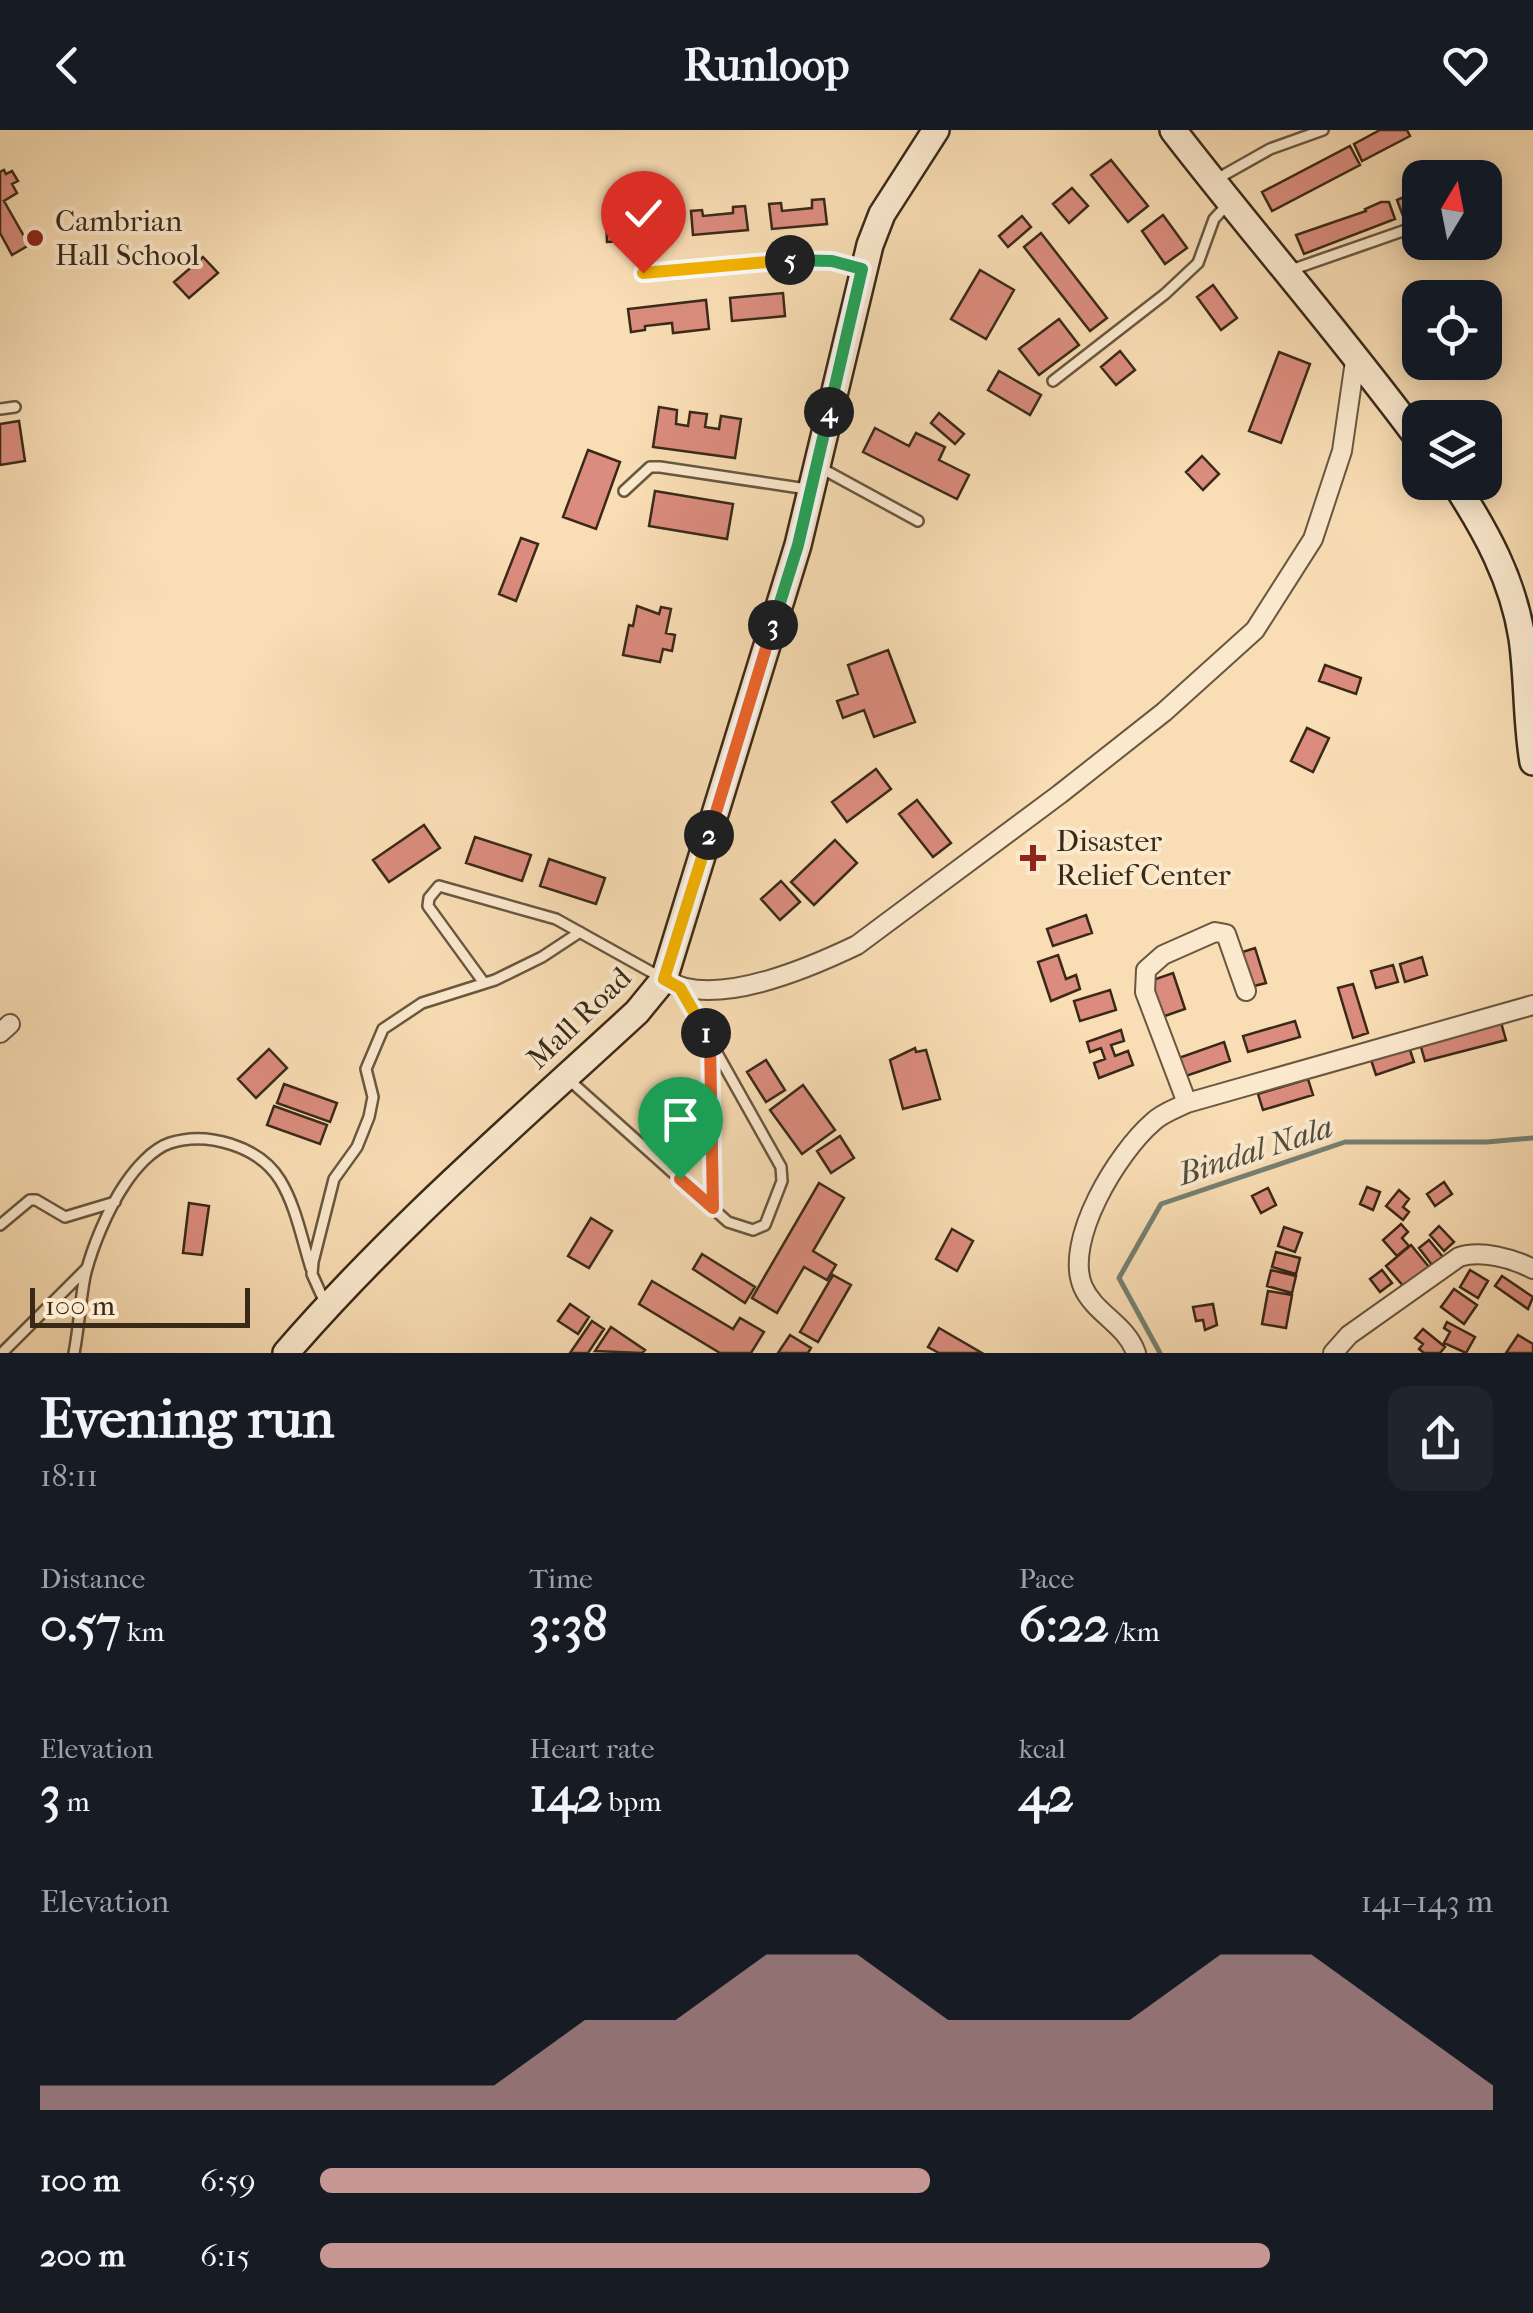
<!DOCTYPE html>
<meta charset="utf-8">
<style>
body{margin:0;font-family:"IM FELL French Canon",serif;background:#20242c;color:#f1f3f6;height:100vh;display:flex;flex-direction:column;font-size:38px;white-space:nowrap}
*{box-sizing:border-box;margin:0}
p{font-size:32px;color:#9ea1a6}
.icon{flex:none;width:55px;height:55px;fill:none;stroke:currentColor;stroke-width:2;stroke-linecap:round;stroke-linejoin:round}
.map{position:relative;height:1223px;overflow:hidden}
.details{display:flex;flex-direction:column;background:#171b24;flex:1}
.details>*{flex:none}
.needle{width:65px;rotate:10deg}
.buttons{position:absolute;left:1402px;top:30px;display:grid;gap:20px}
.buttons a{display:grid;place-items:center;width:100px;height:100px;border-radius:20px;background:#171b24;box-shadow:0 5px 25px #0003;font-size:50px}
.scale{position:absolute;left:30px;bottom:25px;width:220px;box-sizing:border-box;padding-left:10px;border:5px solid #392a18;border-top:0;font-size:28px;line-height:35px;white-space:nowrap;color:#392a18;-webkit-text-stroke:8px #fbe9ce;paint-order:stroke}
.pin{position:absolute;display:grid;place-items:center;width:85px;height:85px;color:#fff;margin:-102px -42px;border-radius:50% 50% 50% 0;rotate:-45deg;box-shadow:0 0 10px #0007}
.pin .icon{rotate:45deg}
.km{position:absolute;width:50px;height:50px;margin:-25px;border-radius:50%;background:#222;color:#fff;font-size:28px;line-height:50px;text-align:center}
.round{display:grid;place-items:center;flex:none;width:105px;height:105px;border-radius:20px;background:#20242c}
.headline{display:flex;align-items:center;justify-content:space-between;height:170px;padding:0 40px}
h1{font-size:55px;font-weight:700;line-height:75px}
.figures{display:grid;grid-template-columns:repeat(3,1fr);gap:15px;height:170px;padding:10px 40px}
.figures div{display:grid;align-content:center}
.figures b{font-size:50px;font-weight:700}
.figures small{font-size:28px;font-weight:400}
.figures p{font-size:28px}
.chart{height:280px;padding:20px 40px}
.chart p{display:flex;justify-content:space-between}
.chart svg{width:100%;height:180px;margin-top:10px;fill:#c59692;opacity:.7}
ul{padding:0 40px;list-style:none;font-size:32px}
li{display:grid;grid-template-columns:160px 120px 1fr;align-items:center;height:75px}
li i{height:25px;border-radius:12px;background:#c59692}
header{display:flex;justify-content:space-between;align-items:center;height:130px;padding:0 40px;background:#171b24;font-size:45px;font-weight:700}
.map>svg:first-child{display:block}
</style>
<header><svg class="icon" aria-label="back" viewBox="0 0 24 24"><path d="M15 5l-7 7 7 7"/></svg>Runloop<svg class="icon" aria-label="heart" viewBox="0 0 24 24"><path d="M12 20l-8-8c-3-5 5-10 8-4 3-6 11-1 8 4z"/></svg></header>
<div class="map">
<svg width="1533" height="1223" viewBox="0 0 1533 1223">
<rect width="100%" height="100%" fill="#f9ddb4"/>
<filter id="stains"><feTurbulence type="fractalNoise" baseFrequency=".002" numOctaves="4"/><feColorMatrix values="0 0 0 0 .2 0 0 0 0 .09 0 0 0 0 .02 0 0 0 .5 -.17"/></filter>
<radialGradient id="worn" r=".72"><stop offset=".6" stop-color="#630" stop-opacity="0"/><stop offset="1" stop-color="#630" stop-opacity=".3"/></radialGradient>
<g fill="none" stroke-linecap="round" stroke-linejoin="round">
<path stroke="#768173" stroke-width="5" d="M1160,1223L1119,1148L1161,1074L1345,1012H1487L1533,1008"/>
</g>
<path fill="#db8c7e" stroke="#392a18" stroke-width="2.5" d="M1380,0H1407L1410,6L1362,31L1354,14Z
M1350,16L1360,35L1272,81L1262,62Z
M1111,30L1148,76L1128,92L1091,45Z
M4,40L6,44L12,41L18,51L12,54L17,63L4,71L29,115L12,125L0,103V42Z
M1072,58L1088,76L1069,93L1053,74Z
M1420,60V78L1403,86L1397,70Z
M824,69L827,94L772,99L769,74L781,73L782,81L812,78V70Z
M1381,72H1389L1395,89L1304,124L1296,105L1366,81L1365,79Z
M745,76L748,100L693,105L691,81L702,80L703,86L733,83V77Z
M665,83L666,109L607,112L606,85Z
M1163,85L1187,118L1165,134L1142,101Z
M1022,86L1031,97L1008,117L999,106Z
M1041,103L1107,188L1090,201L1024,117Z
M203,127L218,143L189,168L174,152Z
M980,140L1014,160L986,209L951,189Z
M1213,155L1237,188L1221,200L1197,167Z
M783,163L785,186L732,191L730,168Z
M706,170L709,199L673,203L672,193L645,196V200L631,202L628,179Z
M1059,189L1079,215L1039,245L1019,219Z
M1120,221L1135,240L1116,255L1101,237Z
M1279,222L1310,234L1281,313L1249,301Z
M999,241L1041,265L1030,285L988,260Z
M659,277L677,280L676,294L688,296L690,282L707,284L705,297L719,299L721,286L741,289L735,328L653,317Z
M939,283L964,304L955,314L931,293Z
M19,291L25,331L0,335V294Z
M875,298L909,316L916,303L945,317L939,330L969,345L957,369L863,322Z
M588,320L620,332L596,399L563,387Z
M1202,326L1219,344L1203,360L1186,342Z
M655,361L733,374L727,409L649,396Z
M521,408L538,414L516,471L499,464Z
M637,476L659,484L661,477L671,479L666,503L675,505L672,521L663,519L660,532L623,525L629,495L633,496Z
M888,520L915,592L874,607L864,580L843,588L837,571L858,564L848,535Z
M1325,535L1361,548L1356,564L1319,551Z
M1307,598L1329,608L1313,642L1291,631Z
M876,639L891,659L847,692L832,672Z
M917,670L951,713L933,727L899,684Z
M424,695L440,718L389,752L373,730Z
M475,707L531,725L522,751L466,733Z
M835,710L857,733L814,775L791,752Z
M549,729L605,748L596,774L540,756Z
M781,751L800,772L780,790L761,769Z
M1086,785L1092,803L1053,816L1047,799Z
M1255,818L1266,853L1250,857L1227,827Z
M1058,825L1066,849L1076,845L1080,859L1051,871L1038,832Z
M1422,827L1427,845L1405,852L1400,834Z
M1393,835L1398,852L1376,858L1371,841Z
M1173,843L1185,879L1162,887L1150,851Z
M1353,854L1368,903L1353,908L1338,858Z
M1110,860L1116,880L1080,891L1074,871Z
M1500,889L1506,910L1425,931L1419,910Z
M1295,891L1300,907L1248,922L1243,906Z
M1121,900L1124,911L1111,915L1115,926L1128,921L1133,935L1099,948L1094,933L1105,929L1101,918L1090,922L1087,912Z
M1224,912L1230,931L1180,948L1173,930Z
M1409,917L1414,932L1376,945L1371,930Z
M915,918L916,922L926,920L940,969L903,979L890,930Z
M269,919L287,938L256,968L238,949Z
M766,930L785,960L766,972L747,942Z
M1308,949L1313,965L1263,980L1258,964Z
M284,954L337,973L330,992L277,973Z
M803,955L835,1000L802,1024L770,980Z
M274,976L327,995L320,1014L267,995Z
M840,1006L854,1028L831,1043L817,1021Z
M1444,1052L1452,1064L1435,1076L1427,1064Z
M819,1053L844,1068L813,1121L836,1135L827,1150L804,1137L777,1183L752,1168Z
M1367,1057L1380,1062L1373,1080L1360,1074Z
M1268,1058L1276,1075L1261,1083L1252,1066Z
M1399,1060L1409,1069L1403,1077L1409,1082L1403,1090L1386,1076Z
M189,1073L209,1076L202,1125L183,1123Z
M591,1088L612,1101L589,1138L568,1126Z
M1401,1094L1408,1102L1402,1108L1409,1116L1397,1126L1383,1110Z
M1439,1096L1454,1112L1444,1121L1430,1105Z
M1284,1097L1302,1103L1295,1122L1278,1116Z
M952,1099L973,1111L957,1141L936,1129Z
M1429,1110L1443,1127L1432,1135L1419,1118Z
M1411,1115L1429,1137L1405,1158L1386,1136Z
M1276,1122L1300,1128L1296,1144L1272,1137Z
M702,1124L755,1157L745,1173L693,1139Z
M1271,1140L1296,1146L1292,1163L1267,1156Z
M1382,1140L1392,1153L1380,1162L1370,1149Z
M1470,1140L1488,1151L1478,1168L1460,1157Z
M833,1145L851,1155L818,1212L800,1202Z
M1502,1146L1533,1167L1528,1179L1495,1156Z
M652,1151L733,1199L740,1188L764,1202L751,1223H720L639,1174Z
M1454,1159L1477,1175L1464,1194L1441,1177Z
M1268,1161L1292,1165L1286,1198L1262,1194Z
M570,1174L589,1187L578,1204L558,1191Z
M1213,1174L1217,1195L1205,1200L1203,1190L1196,1191L1193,1177Z
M592,1191L604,1199L588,1223H570Z
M1447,1192L1475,1207L1466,1223L1444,1213L1450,1202L1444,1198Z
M611,1197L645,1220L642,1223L595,1221Z
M939,1198L982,1223H939L928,1217Z
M1423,1199L1445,1217L1440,1223H1424L1419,1219L1423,1214L1415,1208Z
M790,1205L811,1218L808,1223H778Z
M1518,1205L1533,1214V1223H1506Z"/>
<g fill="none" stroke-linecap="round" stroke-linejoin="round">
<g stroke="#69573f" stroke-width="14">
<path id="lane" d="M1215,50L1270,19L1323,0
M1291,140L1420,95
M643,143L805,129L860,138
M1053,251L1165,164L1198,133L1214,89L1227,75
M0,279L15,277
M819,337L918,391
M624,361L650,337H660L807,359
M484,853L428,776L429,768L439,756L556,789L662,848
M710,914L713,1078
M568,949L728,1092L753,1100L765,1095L782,1051L781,1037L681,859
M0,1095L30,1070H36L65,1087L115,1072
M326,1175L312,1144L313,1132L334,1049L357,1017L369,987L373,967L366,939L383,899L422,873L495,850L542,827L580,802
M2,1223L87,1138
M74,1223C79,1198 80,1171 85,1146C92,1117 108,1079 125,1054C135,1039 152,1019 170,1013C207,1001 259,1016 280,1050C296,1076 302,1110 311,1138"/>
</g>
<g stroke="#69573f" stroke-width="22">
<path id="street" d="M664,849C713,880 809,838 857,815L1060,664L1164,582L1255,500L1313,409L1342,321L1356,224
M0,903L10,894
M1187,973L1145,862L1146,840L1163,825L1215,802L1226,804L1246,861
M1136,1223C1126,1194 1095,1184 1083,1157C1063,1111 1118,1022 1153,992C1162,983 1175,979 1187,973L1533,875
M1333,1223L1349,1205L1459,1127C1481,1120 1512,1128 1533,1139"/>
</g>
<g stroke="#392a18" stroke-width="30">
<path id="secondary" d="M1173,0C1254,105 1341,204 1420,311
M1454,352C1486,401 1513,450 1522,508C1528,549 1526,591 1533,632
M286,1223C393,1099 518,992 637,882L664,849L798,415L870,115L882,84L936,0"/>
</g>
<use href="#lane" stroke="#fbe9ce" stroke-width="9"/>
<use href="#street" stroke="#fbe9ce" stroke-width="18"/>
<use href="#secondary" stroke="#fbe9ce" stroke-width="25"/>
</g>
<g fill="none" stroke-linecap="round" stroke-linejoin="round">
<g stroke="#fff" stroke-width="20">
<path id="split-1" d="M680,1049L713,1078L710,911L706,903"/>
</g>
<g stroke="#fff" stroke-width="20">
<path id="split-2" d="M706,903L680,858L664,849L709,705"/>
</g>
<g stroke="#fff" stroke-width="20">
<path id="split-3" d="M709,705L773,495"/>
</g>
<g stroke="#fff" stroke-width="20">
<path id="split-4" d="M773,495L798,415L829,282"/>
</g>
<g stroke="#fff" stroke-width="20">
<path id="split-5" d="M790,130L832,131L862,139L829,282"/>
</g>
<g stroke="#fff" stroke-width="20">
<path id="split-6" d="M643,143L790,130"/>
</g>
<use href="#split-1" stroke="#f0652b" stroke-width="12"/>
<use href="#split-2" stroke="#f5b400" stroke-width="12"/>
<use href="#split-3" stroke="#f0652b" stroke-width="12"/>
<use href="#split-4" stroke="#22a559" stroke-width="12"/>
<use href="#split-5" stroke="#22a559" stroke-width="12"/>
<use href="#split-6" stroke="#f5b400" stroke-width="12"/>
</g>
<g fill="#8f2418" stroke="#fbe9ce" stroke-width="4">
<circle cx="35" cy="108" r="10"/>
<path d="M1028 713h10v10h10v10h-10v10h-10v-10h-10v-10h10z"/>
</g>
<g text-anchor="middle" stroke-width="8" stroke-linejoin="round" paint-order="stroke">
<g font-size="30" fill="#392a18" stroke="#fbe9ce" text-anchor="start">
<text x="55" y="101">Cambrian<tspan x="55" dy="34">Hall School</tspan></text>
<text x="1056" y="721">Disaster<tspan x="1056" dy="34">Relief Center</tspan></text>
</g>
<g font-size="30" fill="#392a18" stroke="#fbe9ce">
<text transform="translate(579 888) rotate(-44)" y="10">Mall Road</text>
</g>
<g font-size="32" font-style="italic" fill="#524e3e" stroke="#fbe9ce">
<text transform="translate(1255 1020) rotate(-18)" y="11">Bindal Nala</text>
</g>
</g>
<rect width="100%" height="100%" filter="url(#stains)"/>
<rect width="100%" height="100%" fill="url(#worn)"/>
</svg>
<div class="buttons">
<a><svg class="needle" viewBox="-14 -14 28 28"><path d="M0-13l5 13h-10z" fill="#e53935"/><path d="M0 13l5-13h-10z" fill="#9ea1a6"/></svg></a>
<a><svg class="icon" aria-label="locate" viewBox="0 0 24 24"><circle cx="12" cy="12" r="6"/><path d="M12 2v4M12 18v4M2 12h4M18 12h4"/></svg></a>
<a><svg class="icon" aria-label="layers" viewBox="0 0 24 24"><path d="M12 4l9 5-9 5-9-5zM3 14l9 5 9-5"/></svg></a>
</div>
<div class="scale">100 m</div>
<div class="pin" style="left:680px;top:1049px;background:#1e9e55"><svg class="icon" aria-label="arrive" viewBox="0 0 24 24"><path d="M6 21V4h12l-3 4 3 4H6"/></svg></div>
<div class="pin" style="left:643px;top:143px;background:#d93025"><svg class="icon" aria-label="check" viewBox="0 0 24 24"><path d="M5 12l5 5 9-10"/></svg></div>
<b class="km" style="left:706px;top:903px">1</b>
<b class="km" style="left:709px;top:705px">2</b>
<b class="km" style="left:773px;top:495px">3</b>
<b class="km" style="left:829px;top:282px">4</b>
<b class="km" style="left:790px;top:130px">5</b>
</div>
<section class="details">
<div class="headline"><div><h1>Evening run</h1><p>18:11</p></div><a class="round"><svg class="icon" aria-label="share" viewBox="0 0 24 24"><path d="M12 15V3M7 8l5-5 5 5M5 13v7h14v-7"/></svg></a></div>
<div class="figures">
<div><p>Distance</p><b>0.57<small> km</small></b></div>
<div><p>Time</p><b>3:38</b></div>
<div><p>Pace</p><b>6:22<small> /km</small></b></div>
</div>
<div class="figures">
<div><p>Elevation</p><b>3<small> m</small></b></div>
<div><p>Heart rate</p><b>142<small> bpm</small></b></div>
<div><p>kcal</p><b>42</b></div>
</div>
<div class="chart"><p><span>Elevation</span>141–143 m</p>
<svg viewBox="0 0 160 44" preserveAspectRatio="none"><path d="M0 44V38L10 38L20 38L30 38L40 38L50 38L60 22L70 22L80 6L90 6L100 22L110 22L120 22L130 6L140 6L150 22L160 38V44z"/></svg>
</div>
<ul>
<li><b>100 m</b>6:59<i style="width:52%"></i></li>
<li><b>200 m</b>6:15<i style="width:81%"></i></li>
</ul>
</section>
